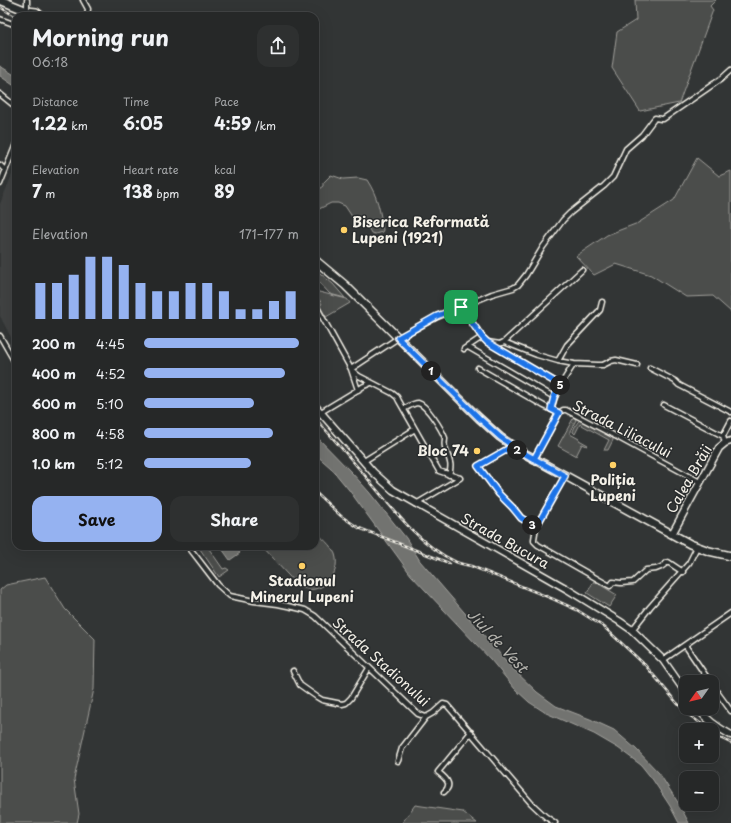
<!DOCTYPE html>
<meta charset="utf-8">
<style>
body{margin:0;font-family:"Playpen Sans",sans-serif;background:#2e3030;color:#f1f3f6;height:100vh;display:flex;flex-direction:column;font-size:15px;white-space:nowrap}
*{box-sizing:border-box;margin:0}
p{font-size:13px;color:#a4a6a8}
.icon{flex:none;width:22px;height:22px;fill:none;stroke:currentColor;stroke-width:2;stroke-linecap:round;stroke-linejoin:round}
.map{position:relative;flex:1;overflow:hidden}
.panel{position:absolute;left:12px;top:12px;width:307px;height:538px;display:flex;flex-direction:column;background:#262828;border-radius:12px;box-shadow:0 4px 16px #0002,0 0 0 1px #424445}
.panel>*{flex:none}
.needle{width:26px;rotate:236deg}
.buttons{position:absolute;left:679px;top:675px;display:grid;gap:8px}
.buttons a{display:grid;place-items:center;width:40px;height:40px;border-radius:8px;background:#262828;box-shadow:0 4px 16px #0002,0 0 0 1px #424445;font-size:20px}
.pin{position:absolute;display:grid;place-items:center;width:34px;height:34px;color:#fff;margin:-17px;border-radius:8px;box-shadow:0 2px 6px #0006}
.km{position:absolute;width:20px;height:20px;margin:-10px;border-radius:50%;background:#222;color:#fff;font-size:11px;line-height:20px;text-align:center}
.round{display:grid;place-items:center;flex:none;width:42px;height:42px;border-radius:12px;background:#2e3030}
.summary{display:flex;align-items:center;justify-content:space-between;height:68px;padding:0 20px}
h1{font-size:22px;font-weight:700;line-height:30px}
.figures{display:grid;grid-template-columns:repeat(3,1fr);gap:6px;height:68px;padding:4px 20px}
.figures div{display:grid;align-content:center}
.figures b{font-size:17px;font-weight:700}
.figures small{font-size:11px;font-weight:400}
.figures p{font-size:11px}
.chart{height:112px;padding:8px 20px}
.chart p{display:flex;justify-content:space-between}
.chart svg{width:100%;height:72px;margin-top:4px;stroke:#95b2f1;stroke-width:6}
.action{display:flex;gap:8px;margin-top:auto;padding:8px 20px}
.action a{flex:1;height:46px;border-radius:12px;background:#95b2f1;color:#111;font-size:16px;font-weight:700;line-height:46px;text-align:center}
.action a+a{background:#2e3030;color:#f1f3f6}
ul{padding:0 20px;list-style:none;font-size:13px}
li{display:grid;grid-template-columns:64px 48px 1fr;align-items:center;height:30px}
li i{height:10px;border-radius:5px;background:#95b2f1}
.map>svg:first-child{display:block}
</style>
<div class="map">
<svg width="731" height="823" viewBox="0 0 731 823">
<rect width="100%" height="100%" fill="#323535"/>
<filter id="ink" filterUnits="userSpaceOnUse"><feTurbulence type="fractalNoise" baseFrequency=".025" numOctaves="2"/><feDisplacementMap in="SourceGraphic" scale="8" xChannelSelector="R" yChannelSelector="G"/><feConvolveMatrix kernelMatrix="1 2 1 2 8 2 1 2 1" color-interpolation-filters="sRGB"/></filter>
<g filter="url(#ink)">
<path fill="#404242" d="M16,165V347L0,316V204Z"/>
<path fill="#4b4d4c" stroke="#a09f9a" d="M635,0H716L710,6L713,10L679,103L640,111L612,68L617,32L636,20Z
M697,158L719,176L731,171V312L713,296L686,297L651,275L616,264L594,275L576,256L607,235L638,223L674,200Z
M331,175L343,179L358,178L367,180C378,197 380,210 383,230L382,232L375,234L371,233L369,229L368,223L353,218L345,206L338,203H331L315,211V192L323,186V183Z
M315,269L333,284L345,298L330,294L315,278Z
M315,291L347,299L350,303L326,317L320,306V305L322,304L315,293Z
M574,417L576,420L570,431V434L579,439V440L588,445L587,446L582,444L576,456L558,446Z
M580,420L613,438V440L608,450H604L609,440L580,424L575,434L573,432C574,428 577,422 580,420Z
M315,531C322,538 331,545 335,554C342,576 319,598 299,586C295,583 291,578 288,575C279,565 270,556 261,546H315Z
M198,546H207L223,569L226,568L229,570L219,577Z
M45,577L65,609L95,639L94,689L74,779L79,814L77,823H0V590L6,585Z
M594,581L617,595L609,607L587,593Z
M415,805L463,812L477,823H402Z"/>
<path fill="#727370" stroke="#a6a5a0" d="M0,66L16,76V87L0,76Z
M315,435L352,473L369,492L406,538L420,561L513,669L537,692L556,706L590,719L614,730L636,749L659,773L679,804L689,823H679L670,806L653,780L641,765L618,748L594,734L546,713L529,702L515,689L491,660L411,575L349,490L331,468L315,454Z
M220,546H235L240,553L230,560Z"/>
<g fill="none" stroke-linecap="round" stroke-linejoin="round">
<g stroke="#f4f1e8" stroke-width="7">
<path id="minor" d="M27,0V11
M83,0L88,9L87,16
M0,19L16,25
M0,94L16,107
M0,165L5,170
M0,184L16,144
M315,304L351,369L355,373L359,376L392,393L397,397L399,401L439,471L460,478
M461,307L482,337
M0,336L16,364
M487,342L500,344L504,342L582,270
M504,342L537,355L558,361L574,364L598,365H603L611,361L616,360L637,365
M468,347L554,397
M464,349L482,337C490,345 501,350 511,356C528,366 544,375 561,385
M558,361L567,345L600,310L602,302
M478,368L544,406L559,413
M650,368L675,381L679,385L731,412
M358,390L351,369L398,338L437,317L492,294L513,288L518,285L526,275L543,247L563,220L570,213L604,186L613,177L626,149L642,135L654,119L655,118L661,119H663L721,79L731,70
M664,405L723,436
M404,409C408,407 413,403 418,403C427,405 442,430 445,438C445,441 444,444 445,447C448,459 453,462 449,475
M551,409C555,392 565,378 574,364
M321,412L364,386L371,383
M725,443L723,436L731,421
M512,446L506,450L478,466L499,494L516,511L521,518L536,527
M534,459L559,413L563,410H566L617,437L700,482
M364,461L415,429
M565,476L536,527L534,539V541L538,545L610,586L613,582L621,583L633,582L646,570L656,569L661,567L668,562L683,572
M416,504L460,478
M188,546L218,585L230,596L254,601L278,604L297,608L305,610L315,616L418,714L426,717L433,713L443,704L447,705L531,803L546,817L555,823
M632,630L650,607L689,563L697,547
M685,645L710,682
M663,660L731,613
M293,671L300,685L317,697L322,700L342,704L346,703L351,698L369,668
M712,685L731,711
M398,761L402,748L426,717
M444,792C454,784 444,777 438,772L471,732"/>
</g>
<g stroke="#f4f1e8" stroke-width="9">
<path id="secondary" d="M315,406L373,472L393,490L567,589L619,621L632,630L663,660L686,693
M672,534L719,448L725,443L731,441
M697,708C706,719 718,728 731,735"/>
</g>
<g stroke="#f4f1e8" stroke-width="10">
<path id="primary" d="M0,0L27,11L36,12L41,16
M315,260L345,285L479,418L500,437L520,451L690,544L709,551L731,556"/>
</g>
<use href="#minor" stroke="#2a2d2e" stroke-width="4"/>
<use href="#secondary" stroke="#2a2d2e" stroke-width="6"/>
<use href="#primary" stroke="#2a2d2e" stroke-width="7"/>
<g stroke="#f4f1e8" stroke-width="2.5">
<path id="rail" d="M0,7L16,17
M315,418C333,438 350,458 367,478C393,509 419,545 456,562C461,564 466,565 471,566L553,599L577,610L604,627L645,665L677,703L689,715L710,730
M315,492L341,516L359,528L449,563
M712,734L731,743"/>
</g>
<use href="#rail" stroke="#2a2d2e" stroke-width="1" stroke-dasharray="3" stroke-linecap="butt"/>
</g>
</g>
<g fill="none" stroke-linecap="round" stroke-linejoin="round" filter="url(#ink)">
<g stroke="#fff" stroke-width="8">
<path id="route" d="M461,307L437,316L398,338L479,418L500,437L520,451L565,476L536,527L521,518L512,507L499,494L478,466L506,450L512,446L534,459L559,413L551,409L554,397L560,385L487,342L482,337L461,307"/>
</g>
<use href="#route" stroke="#1a73e8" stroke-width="5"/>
</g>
<g fill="#ffd166" stroke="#2a2d2e" stroke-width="1.5">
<circle cx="344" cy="230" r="4"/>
<circle cx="477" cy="451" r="4"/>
<circle cx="613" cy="465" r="4"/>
<circle cx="302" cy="566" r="4"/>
</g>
<g text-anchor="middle" stroke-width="3" stroke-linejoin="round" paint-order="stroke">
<g font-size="14" font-weight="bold" fill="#f4f1e8" stroke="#2a2d2e">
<text x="352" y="227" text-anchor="start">Biserica Reformată<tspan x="352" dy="16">Lupeni (1921)</tspan></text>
<text x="469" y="456" text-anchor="end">Bloc 74</text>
<text x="613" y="485">Poliția<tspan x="613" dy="16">Lupeni</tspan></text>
<text x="302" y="586">Stadionul<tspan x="302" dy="16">Minerul Lupeni</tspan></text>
</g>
<g font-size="14" fill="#f4f1e8" stroke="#2a2d2e">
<text transform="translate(622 429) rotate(27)" y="5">Strada Liliacului</text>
<text transform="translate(689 479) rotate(-60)" y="5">Calea Brăii</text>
<text transform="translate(505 541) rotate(29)" y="5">Strada Bucura</text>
<text transform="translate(381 662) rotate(42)" y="5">Strada Stadionului</text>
</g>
<g font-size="15" font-style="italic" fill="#b3b2ac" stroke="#2a2d2e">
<text transform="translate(497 641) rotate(47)" y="5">Jiul de Vest</text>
</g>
</g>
</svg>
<div class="buttons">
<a><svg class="needle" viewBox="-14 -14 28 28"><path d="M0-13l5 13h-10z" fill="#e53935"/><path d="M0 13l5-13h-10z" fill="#a4a6a8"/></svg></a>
<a>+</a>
<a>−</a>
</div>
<div class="pin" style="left:461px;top:307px;background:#1e9e55"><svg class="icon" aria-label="arrive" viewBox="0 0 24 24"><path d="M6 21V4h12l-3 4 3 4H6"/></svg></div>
<b class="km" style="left:431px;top:371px">1</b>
<b class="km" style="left:517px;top:450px">2</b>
<b class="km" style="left:532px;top:525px">3</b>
<b class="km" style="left:560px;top:385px">5</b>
<section class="panel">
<div class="summary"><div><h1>Morning run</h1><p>06:18</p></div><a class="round"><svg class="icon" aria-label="share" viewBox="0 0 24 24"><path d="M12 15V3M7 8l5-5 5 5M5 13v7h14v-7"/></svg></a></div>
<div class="figures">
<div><p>Distance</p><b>1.22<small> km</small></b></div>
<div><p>Time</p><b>6:05</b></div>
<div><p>Pace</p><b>4:59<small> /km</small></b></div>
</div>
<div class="figures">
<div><p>Elevation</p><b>7<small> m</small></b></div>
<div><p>Heart rate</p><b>138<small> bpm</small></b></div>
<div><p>kcal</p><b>89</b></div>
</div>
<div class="chart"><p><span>Elevation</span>171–177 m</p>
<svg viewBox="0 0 160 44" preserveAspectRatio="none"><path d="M5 44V22M15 44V22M25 44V17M35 44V6M45 44V6M55 44V11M65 44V22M75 44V27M85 44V27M95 44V22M105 44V22M115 44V27M125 44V38M135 44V38M145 44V33M155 44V27"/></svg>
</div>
<ul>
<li><b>200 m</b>4:45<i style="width:100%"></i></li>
<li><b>400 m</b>4:52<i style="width:91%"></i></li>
<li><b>600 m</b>5:10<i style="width:71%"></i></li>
<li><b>800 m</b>4:58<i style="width:83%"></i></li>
<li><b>1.0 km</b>5:12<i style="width:69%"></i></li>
</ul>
<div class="action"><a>Save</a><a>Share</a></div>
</section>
</div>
